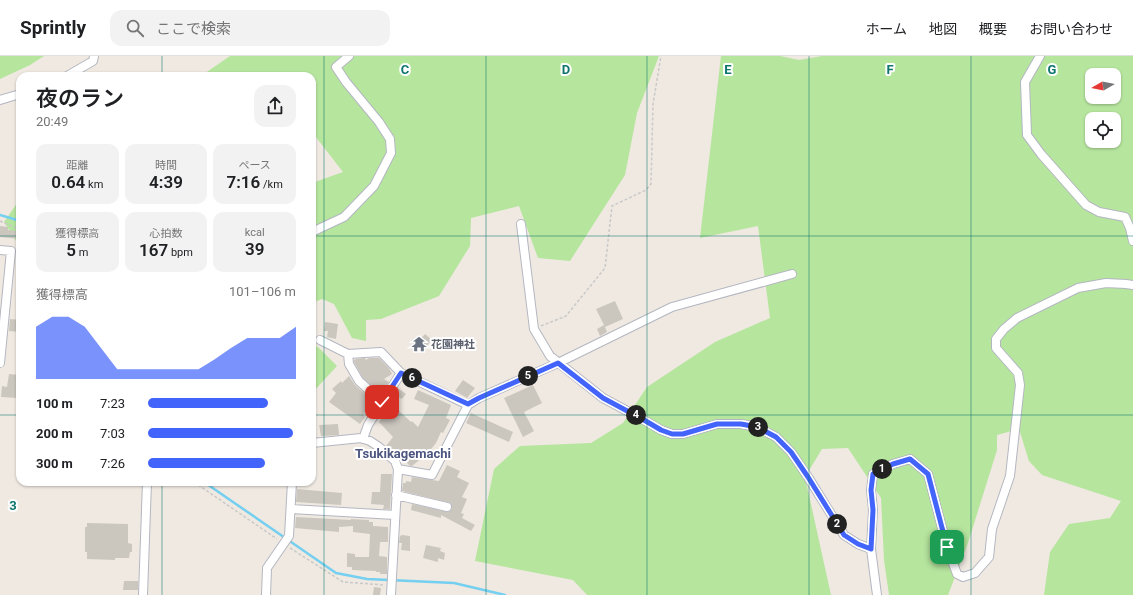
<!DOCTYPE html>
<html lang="ja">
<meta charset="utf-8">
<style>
body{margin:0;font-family:Roboto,"Noto Sans JP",sans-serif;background:#f2f2f2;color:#202124;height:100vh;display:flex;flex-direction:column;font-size:15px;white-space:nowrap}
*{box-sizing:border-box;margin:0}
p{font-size:13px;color:#757577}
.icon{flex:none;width:22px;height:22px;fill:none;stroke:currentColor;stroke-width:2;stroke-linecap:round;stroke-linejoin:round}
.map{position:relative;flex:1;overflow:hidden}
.sheet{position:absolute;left:16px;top:16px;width:300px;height:414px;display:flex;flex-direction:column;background:#fff;border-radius:12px;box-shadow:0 1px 3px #0004}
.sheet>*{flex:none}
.needle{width:26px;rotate:261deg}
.tools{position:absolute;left:1085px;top:12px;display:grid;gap:8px}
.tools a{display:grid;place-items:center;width:36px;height:36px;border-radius:8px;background:#fff;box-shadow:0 1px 3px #0004;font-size:20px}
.pin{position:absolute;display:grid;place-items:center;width:34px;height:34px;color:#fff;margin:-17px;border-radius:8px;box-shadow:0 2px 6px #0006}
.km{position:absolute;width:20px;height:20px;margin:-10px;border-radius:50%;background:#222;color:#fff;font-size:11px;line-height:20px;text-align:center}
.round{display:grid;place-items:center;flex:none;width:42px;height:42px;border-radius:12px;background:#f2f2f2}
.head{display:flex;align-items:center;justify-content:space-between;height:68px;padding:0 20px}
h1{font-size:22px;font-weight:600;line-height:30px}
.metrics{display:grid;grid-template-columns:repeat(3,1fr);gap:6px;height:68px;padding:4px 20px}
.metrics div{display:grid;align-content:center;border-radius:10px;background:#f2f2f2;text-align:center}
.metrics b{font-size:17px;font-weight:600}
.metrics small{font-size:11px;font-weight:400}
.metrics p{font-size:11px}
.chart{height:112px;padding:8px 20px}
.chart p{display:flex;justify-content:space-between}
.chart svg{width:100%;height:72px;margin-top:4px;fill:#4264fb;opacity:.7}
ul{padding:0 20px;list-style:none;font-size:13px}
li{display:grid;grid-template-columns:64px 48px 1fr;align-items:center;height:30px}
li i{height:10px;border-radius:5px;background:#4264fb}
header{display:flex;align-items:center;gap:24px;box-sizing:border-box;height:56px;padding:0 20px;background:#fff;border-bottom:1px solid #e0e0e0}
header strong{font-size:19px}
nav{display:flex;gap:22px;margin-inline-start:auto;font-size:14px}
.search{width:280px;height:36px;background:#f2f2f2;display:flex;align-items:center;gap:10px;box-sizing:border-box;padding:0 14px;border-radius:12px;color:#757577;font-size:15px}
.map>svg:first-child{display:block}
</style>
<header>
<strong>Sprintly</strong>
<div class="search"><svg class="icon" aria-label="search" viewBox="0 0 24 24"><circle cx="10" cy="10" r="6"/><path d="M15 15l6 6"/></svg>ここで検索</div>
<nav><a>ホーム</a><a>地図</a><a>概要</a><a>お問い合わせ</a></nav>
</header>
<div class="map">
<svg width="1133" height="539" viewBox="0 0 1133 539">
<rect width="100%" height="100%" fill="#efe9e1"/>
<path fill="#b6e59e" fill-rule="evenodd" d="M0,0H44L30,9L0,23Z
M230,0H659L637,57L625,119L570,205L538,202L519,150L471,162L470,190L439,240L381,263L366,264V285L352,282L334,248L322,243L312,247V127L343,116L312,76V20H201Z
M721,0H780L799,4L822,0H1133V539H1044L1050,496L1069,468L1110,462L1121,445L1042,419L1029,405L1019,373L997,379V394L968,487L948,539H889L884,504L881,442L848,392L822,393L805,421L831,539H587L573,524L475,505L494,413L520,390L591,387L623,367L647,331L715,286L770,262L758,170L700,182ZM1092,19H1114V41H1092ZM1092,63H1114V85H1092Z
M20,143V191L4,166Z
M312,287L319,292L337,310L312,337Z"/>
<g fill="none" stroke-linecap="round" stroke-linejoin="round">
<path stroke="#75cff0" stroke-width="2.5" d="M0,159L17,164L20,167
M204,426L336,517L367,523L454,527L505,539"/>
</g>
<path fill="#cbc7bf" d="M0,170L8,171V174L16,175L20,180V183L0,181Z
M615,245L623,263L605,271L607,276L600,280L597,273L604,269L596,253Z
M10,263L20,264V276L9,275Z
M325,266L338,268L336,283L327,281L328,275H324Z
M425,278L432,284L424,293L417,287Z
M365,302L366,304L369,302H379L389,312L392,318L384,323L389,326L380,337L363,322L354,306V304L356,303Z
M9,318L20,319V333L18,342L1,341L2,330L7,331Z
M349,320L355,329L373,345L363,359L365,361L360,368L329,346L336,337L332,333L341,325L342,327Z
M463,324L475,332L467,342L455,335Z
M533,329L542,347L524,356L534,375L523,381L504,342Z
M398,332L406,338L402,343L394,338Z
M418,334L451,349L446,362L450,364L443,377L441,376L436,387L428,397L412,410L409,409L394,393L392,395L386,390L393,381L379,366L393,349L411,366L412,365L418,371L429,349L414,343Z
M471,357L513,376L509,386L466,367Z
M338,368L339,379L321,380L319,369Z
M447,409L460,415L457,421L469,427L462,441L467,443L461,457L464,458L462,462L475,469L471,475L441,459V462L411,454L412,448L448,456L452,453L450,447L402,435L403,427H406V425L411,426L412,421L439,425Z
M381,418H392L390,453H383L384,449L371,448L372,436H380Z
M297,433L342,437L341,449L296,446Z
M296,461L351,464V463L369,464V466H373V470L388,471V486H380L379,500L387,501V518H380V516H376V515L352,514V511H347V497L355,498V501H369L370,478L353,476V470L339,471V476L295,472Z
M87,467L128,468V487L132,488V496H130L129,502H115V504L87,503V496H85V471H87Z
M402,479L410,480V495L401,494L402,487H399L400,480Z
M426,489L441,492L440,495L445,497L444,504L438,502V506L423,502Z
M124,525H138V534H123Z
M374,531L381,532L380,539H373Z"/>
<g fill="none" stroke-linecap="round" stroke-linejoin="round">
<g stroke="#b4b7c1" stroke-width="10">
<path id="minor" d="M1040,0L1025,26L1027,79L1041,98L1086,149L1099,156L1125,161L1130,172L1133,185
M67,20L93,5L94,0
M0,44L20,38
M521,168L534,273L550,300L603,342L644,364L661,374L672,378H683L717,368H741L757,371L776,381L791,396L808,421L844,479L858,488L871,493
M312,176L344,161L374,130L391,97L390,83L379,66L346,26L336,11L349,0
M0,194L11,195L0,307
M320,284L348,298L349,308L359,325L382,346
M348,298L381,296L401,317L368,369L363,383
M401,317L468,349
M312,387L361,382L370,385L379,391L395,405L398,413L391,539
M398,413L432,419L468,349L479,342L558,307L672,251L792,218
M396,439L447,451
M291,453L395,459
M143,539L147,426
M266,539L267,512L289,480L292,426
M877,539L871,493L873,454L871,434L873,418L893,408L910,403L928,418L947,491L957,518L963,521L975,517L989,501L992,473L1010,420L1020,329L1018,317L996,292V283L1004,273L1017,262L1078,232L1106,227L1126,228L1133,229"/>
</g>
<path stroke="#c9c9c9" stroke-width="1.5" stroke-dasharray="3 2" stroke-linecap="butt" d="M0,165L16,172L20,176
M541,270L566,260L605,212L612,150L646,134L651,128L653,48L661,0
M194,426L277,483
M290,492L343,526L384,529"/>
<use href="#minor" stroke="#fff" stroke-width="8"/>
</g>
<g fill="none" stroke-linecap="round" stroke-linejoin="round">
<g stroke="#fff" stroke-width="8">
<path id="route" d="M382,346L401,317L468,348L479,342L558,307L603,342L644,364L661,374L672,378H683L717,368H741L757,371L776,381L791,396L808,421L844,479L858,488L871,493L873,454L871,434L873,418L893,408L910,403L928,418L947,491"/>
</g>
<use href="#route" stroke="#4264fb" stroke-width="5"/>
</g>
<path fill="none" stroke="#0f766e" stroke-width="1" stroke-opacity="0.55" d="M162,0V20M324,0V539M486,0V539M647,0V539M809,0V539M971,0V539M0,180H20M312,180H1133M0,359H20M312,359H1133M162,426V539"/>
<defs>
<g id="temple-bare" transform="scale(1.2)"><path d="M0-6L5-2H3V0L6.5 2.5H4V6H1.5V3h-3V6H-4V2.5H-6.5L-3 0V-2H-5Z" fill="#6b7280" stroke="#fff" stroke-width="2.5" paint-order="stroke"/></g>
</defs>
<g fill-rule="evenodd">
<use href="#temple-bare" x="419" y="288"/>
</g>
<g text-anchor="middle" stroke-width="4" stroke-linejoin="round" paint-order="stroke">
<g font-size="11" font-weight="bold" fill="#5b616d" stroke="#fff" text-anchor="start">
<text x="431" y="292">花園神社</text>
</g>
<g font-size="13" font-weight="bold" fill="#4d5680" stroke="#fff">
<text x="403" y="402">Tsukikagemachi</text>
</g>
</g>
<g font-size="13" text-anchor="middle" font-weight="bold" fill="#0f766e" stroke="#fff" stroke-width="4" stroke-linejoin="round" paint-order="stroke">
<text x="405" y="18">C</text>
<text x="566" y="18">D</text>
<text x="728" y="18">E</text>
<text x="890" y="18">F</text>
<text x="1052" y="18">G</text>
<text x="13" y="454">3</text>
</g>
</svg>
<div class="tools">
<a><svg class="needle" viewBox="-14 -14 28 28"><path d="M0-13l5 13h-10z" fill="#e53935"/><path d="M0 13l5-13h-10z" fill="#757577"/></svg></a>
<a><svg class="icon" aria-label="locate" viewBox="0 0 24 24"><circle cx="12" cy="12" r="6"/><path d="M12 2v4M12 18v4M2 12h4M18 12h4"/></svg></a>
</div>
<div class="pin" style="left:947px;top:491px;background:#1e9e55"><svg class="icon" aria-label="arrive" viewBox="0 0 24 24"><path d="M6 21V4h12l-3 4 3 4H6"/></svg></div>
<div class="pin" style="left:382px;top:346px;background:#d93025"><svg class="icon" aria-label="check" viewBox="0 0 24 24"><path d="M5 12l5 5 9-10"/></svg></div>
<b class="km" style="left:882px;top:413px">1</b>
<b class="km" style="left:837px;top:468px">2</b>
<b class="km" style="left:758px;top:371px">3</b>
<b class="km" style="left:636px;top:359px">4</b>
<b class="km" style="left:528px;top:320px">5</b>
<b class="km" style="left:412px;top:322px">6</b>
<section class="sheet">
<div class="head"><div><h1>夜のラン</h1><p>20:49</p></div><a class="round"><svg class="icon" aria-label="share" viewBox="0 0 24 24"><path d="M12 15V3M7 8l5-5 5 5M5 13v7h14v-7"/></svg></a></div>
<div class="metrics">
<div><p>距離</p><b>0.64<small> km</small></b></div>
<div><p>時間</p><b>4:39</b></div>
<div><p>ペース</p><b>7:16<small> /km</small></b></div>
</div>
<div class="metrics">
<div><p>獲得標高</p><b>5<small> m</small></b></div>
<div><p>心拍数</p><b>167<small> bpm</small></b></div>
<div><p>kcal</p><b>39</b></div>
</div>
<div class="chart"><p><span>獲得標高</span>101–106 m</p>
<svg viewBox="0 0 160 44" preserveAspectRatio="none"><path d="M0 44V12L10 6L20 6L30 12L40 25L50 38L60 38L70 38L80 38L90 38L100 38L110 32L120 25L130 19L140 19L150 19L160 12V44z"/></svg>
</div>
<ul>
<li><b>100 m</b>7:23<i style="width:81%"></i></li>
<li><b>200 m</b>7:03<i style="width:98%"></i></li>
<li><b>300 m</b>7:26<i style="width:79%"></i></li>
</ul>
</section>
</div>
